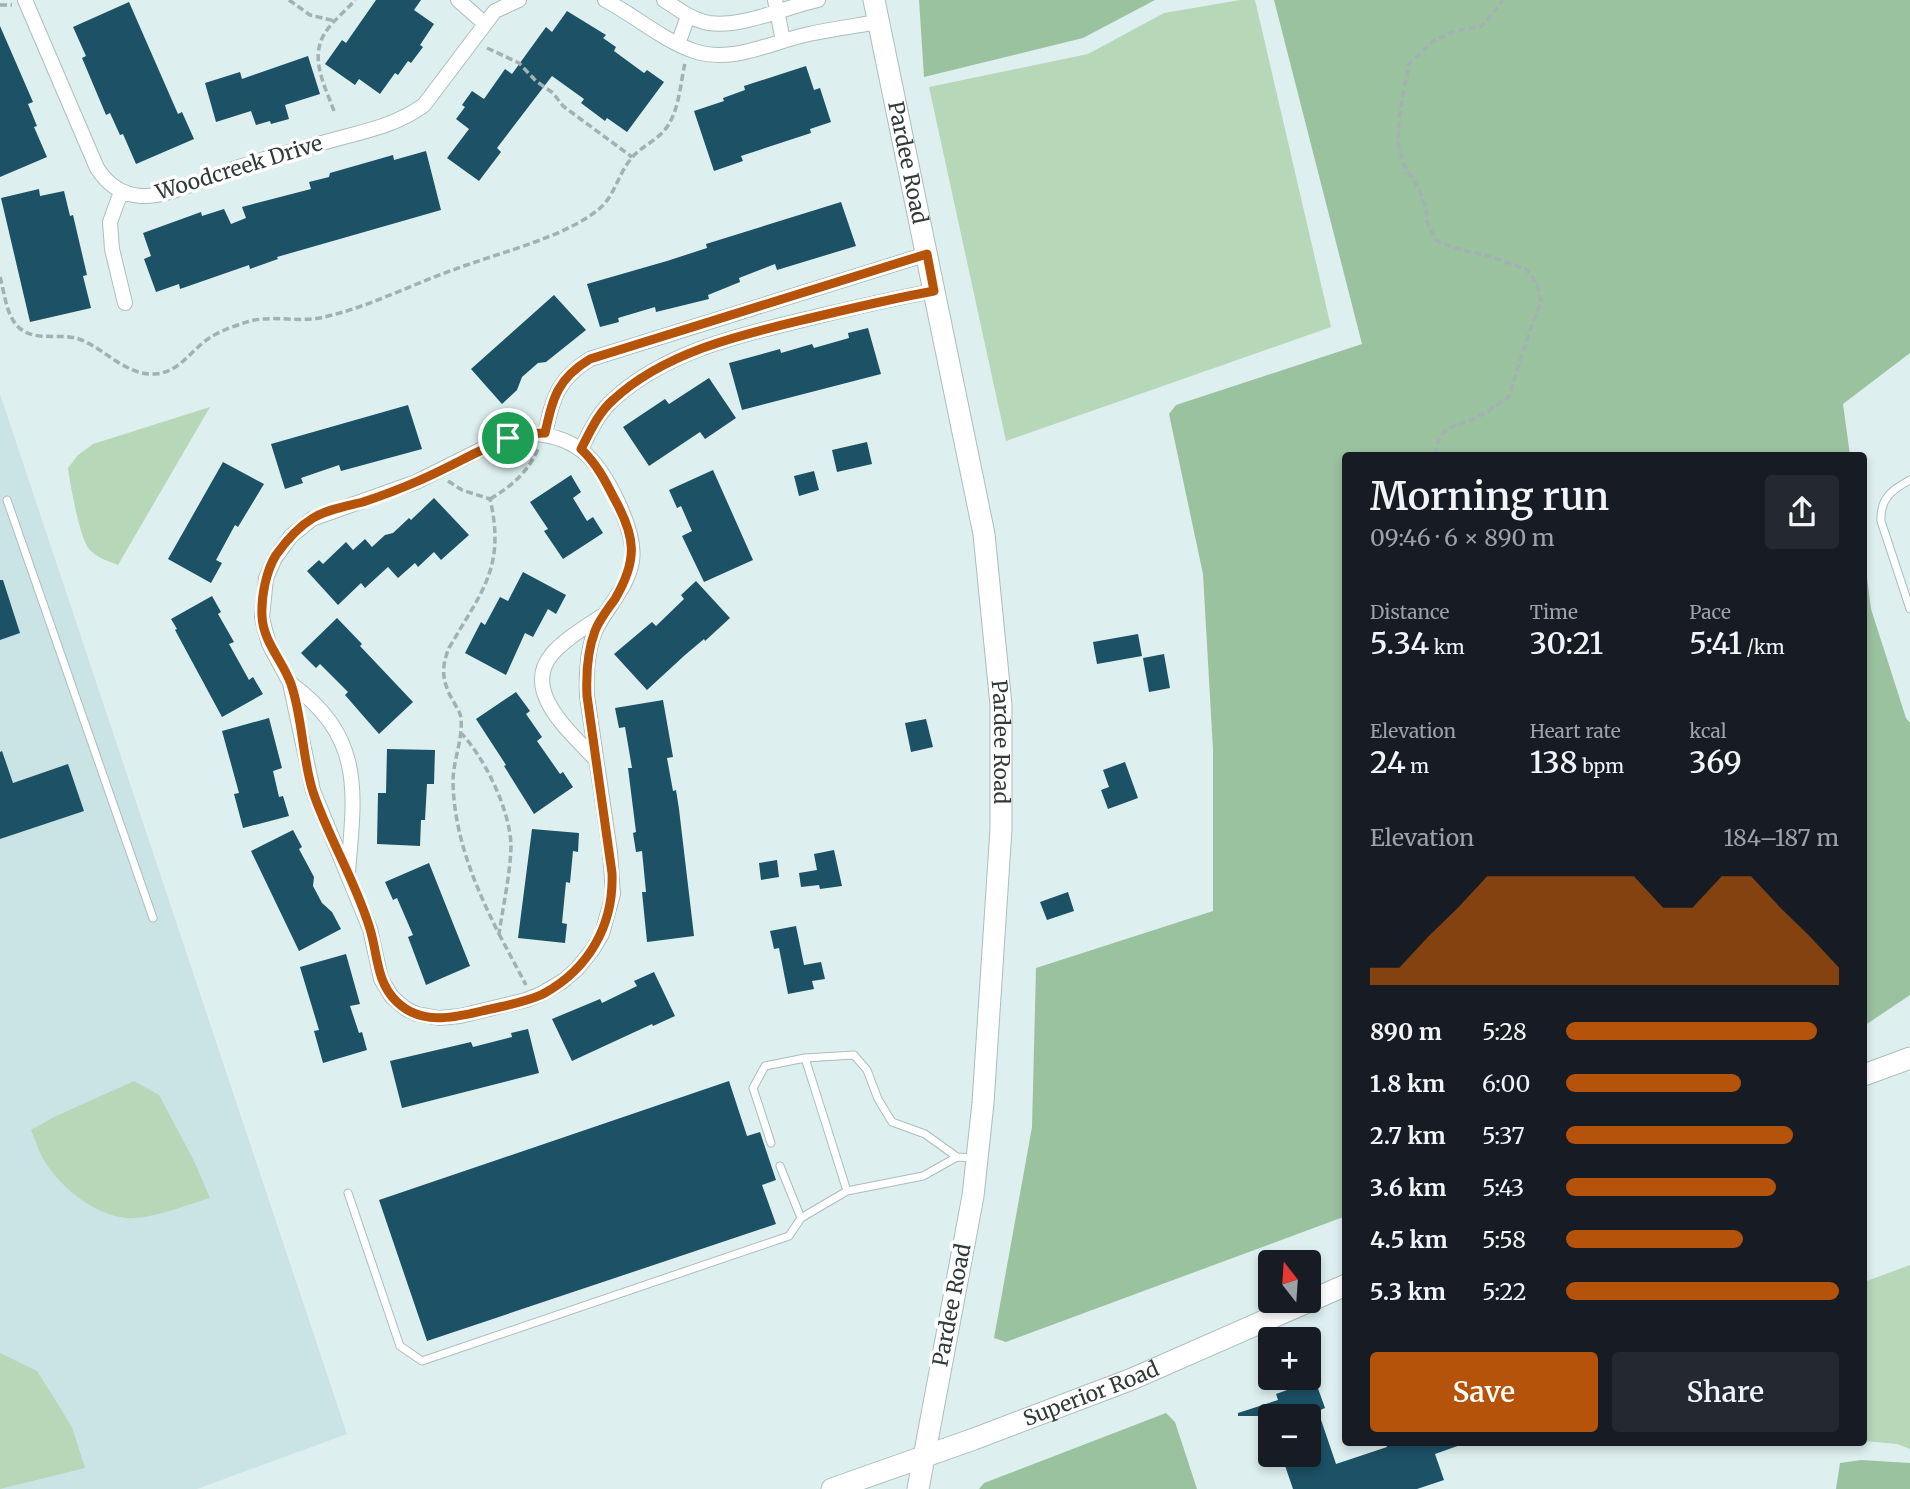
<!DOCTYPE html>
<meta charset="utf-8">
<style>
body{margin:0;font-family:Merriweather,serif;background:#242831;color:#f1f3f6;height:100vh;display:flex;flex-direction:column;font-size:26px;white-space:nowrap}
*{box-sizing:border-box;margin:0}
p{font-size:23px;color:#9ea1a6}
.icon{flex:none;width:38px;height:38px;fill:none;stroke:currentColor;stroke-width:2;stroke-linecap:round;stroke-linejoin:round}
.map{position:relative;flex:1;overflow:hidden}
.side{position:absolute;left:1342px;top:452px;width:525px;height:994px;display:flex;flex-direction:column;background:#171b24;border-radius:7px;box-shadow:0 4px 10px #0003}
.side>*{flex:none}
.needle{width:46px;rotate:343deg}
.fabs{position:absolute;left:1258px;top:1250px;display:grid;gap:14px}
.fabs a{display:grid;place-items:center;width:63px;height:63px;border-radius:7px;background:#171b24;box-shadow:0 4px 10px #0003;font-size:35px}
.pin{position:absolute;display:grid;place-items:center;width:60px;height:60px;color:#fff;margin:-30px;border:4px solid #fff;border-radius:50%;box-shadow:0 2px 7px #0007}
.round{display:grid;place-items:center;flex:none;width:74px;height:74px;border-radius:7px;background:#242831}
.overview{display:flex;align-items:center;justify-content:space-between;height:119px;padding:0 28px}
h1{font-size:38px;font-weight:600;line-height:52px}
.metrics{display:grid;grid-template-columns:repeat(3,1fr);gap:10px;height:119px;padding:7px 28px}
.metrics div{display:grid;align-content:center}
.metrics b{font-size:30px;font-weight:600}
.metrics small{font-size:19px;font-weight:400}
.metrics p{font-size:19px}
.chart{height:196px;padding:14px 28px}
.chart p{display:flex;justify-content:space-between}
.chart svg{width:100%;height:126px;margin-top:7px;fill:#b45309;opacity:.7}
.primary-button{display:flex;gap:14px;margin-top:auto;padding:14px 28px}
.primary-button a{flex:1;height:80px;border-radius:7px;background:#b45309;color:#fff;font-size:28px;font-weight:600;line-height:80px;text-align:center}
.primary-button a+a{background:#242831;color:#f1f3f6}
ul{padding:0 28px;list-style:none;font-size:23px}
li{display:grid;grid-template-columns:112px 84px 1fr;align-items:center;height:52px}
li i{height:18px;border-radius:9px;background:#b45309}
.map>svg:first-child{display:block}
</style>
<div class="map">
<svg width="1910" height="1489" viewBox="0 0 1910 1489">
<rect width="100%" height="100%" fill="#deeff0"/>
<path fill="#cae3e5" d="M0,394L347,1434L197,1489H0Z"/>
<path fill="#b7d7b9" d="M1240,0H1255L1331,327L1006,441L929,87L1088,54L1164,13Z
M210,407L118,565C108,561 97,558 89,549C80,539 70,484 68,468L78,455L93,444Z
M134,1081L159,1095L194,1161L210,1198C187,1205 149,1220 126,1218C92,1214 57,1185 41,1155C37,1147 35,1138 31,1130L54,1117Z
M1910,1265V1449L1897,1444L1864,1441V1282Z
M0,1353L37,1371L72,1427L85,1468L0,1489Z"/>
<path fill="#9bc29f" d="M919,0H1155L1083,38L924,77Z
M1274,0H1910V353L1843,404L1850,455H1346V1216L1006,1342L994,1338L1032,1127L1036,968L1213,911V750L1203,574L1169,414L1176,405L1362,344Z
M1864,555L1871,609L1906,718L1910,723V995L1864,1026Z
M1166,1413L1175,1422L1197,1489H979L984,1483Z
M1861,1460L1910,1463V1489H1836L1840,1463Z"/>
<path fill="#1c5166" d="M376,0H421L414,10L434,24L420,45L423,47L411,63L408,61L398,75L395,73L380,94L359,79L355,85L325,64L342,40L346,43Z
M129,2L178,114L182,112L194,139L136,164L123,134L120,135L110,113L106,115L82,58L86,56L73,27Z
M567,11L606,35L603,38L616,47L614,51L644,73L647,70L664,82L627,132L607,118L605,121L581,103L584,99L552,76L497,148L501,152L479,181L447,158L469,129L456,119L465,107L462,105L472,91L484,99L505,69L512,74L546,27L552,32Z
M0,26L33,102L28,104L37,126L34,127L47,157L0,177Z
M308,56L320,94L285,105L289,119L271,124L270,121L256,125L251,111L216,122L205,83L240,72L242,79Z
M806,66L814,90L820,88L831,122L810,129L811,133L741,156L743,161L714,171L694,111L724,101L723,98L745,90L744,86Z
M426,151L441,210L277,257L278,259L250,269L249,265L180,289L179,284L156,292L144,259L151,256L143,233L201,212L202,216L224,209L231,224L246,218L242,207L311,189L309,182L329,177L330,173L393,155L394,160Z
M39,189L40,196L64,191L70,216L73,215L87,275L83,276L91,308L30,322L1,198Z
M841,202L856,246L777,270L775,264L739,278L740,282L708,295L709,299L656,312L655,307L618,318L619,322L600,327L587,284L667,261L707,248L706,244Z
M554,295L586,330L546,362L538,363L522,377L517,390L502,404L471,369Z
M868,328L881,374L742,410L729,363L780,349L781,353L812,344L814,348L849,338L848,333Z
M709,378L736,418L705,439L700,432L649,466L623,427L665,399L669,404Z
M408,405L422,449L341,471L339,465L301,478L303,483L285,489L271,444Z
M867,442L872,464L837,472L832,450Z
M223,462L264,484L238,527L235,525L216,560L222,563L211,583L168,559Z
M713,470L753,560L704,582L682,536L692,531L681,506L677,508L669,490Z
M814,471L819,490L799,496L794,476Z
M571,475L581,492L573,498L587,521L593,517L603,533L563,559L544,531L548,529L530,502Z
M434,498L469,535L441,560L434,552L418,567L415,563L398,578L388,567L365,588L361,583L338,605L307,571L319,560L323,564L346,542L353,550L365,539L372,547L385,535L393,533L409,518L411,520Z
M523,572L566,595L556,614L548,609L533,637L525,633L506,675L465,653L481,622L485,625L500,597L508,601Z
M0,580H3L20,633L0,640Z
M696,581L730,618L705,641L704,639L685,655L647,690L614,654L652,622L656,626L684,599L681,595Z
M212,596L221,612L218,614L234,642L229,644L249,680L253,677L263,694L222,717L175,630L177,629L171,619Z
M337,618L362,644L360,646L413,702L379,734L345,695L348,692L320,664L316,668L301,653Z
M1138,634L1142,656L1097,664L1093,642Z
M1164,654L1170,688L1149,692L1143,658Z
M516,692L530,711L526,714L542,737L537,741L560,774L563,772L573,787L534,814L504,766L506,765L476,719Z
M663,700L673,757L667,758L673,791L676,790L679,809L694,936L647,942L642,892H646L642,851L636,852L633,833L636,832L628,768H632L625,727L619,728L615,708Z
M269,718L282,768L273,771L279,797L283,796L289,816L243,828L234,794L239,793L222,731Z
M926,719L933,747L911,752L905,723Z
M387,749L435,750L434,784H427L425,820H421L420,846L377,844L378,793H386Z
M2,751L13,783L68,764L84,811L0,839V752Z
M1125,762L1138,798L1108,809L1101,790L1109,787L1103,770Z
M532,829L579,833L578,852L573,851L570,883L566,882L562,923L567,924L565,943L518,938Z
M293,830L302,847L299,849L314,877L313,886L322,903L332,912L341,929L299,951L251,851Z
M834,850L842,886L820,889L819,885L801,887L799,873L817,870L814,854Z
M777,860L779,877L761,880L759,863Z
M429,863L470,966L426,985L408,937L413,935L397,898L393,900L385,882Z
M1068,892L1074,911L1047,920L1040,902Z
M796,926L804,965L821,962L825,979L812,981L814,989L788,994L779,948L774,949L770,931Z
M346,954L360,1004L350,1006L359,1033L362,1032L367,1050L323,1063L314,1031L319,1030L300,967Z
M654,972L675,1016L653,1026L652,1024L572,1061L552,1019L600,999L602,1003L637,986L634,981Z
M528,1029L539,1073L402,1108L390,1061L471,1042L473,1047L512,1037L511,1033Z
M729,1081L747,1136L760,1132L776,1180L762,1185L776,1224L427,1341L379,1200Z
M1315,1380L1325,1408L1318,1411L1336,1464L1387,1447L1385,1442H1463V1444L1435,1454L1444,1480L1417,1489H1293L1281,1454H1309V1416H1238V1413L1278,1400L1276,1394Z"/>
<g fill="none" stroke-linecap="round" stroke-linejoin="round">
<g stroke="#acbdbe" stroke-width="9">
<path id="lane" d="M1910,480C1891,490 1880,499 1881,521L1910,609
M7,500L153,918
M805,1058L847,1191
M771,1143L753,1088L765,1066L805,1058L854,1055L867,1070L878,1099L892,1122L925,1134L957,1157
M780,1166L801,1218
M348,1193L400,1346L422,1361L789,1236L801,1218L847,1191L923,1176L957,1157L976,1158"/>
</g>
<g stroke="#acbdbe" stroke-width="16">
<path id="street" d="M25,0L97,168C107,184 120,194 140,196C167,198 214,175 242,166C274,156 307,147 340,138C370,130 398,124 424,105L495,11L519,0
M458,0L484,23
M605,0C634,15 664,41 694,51C733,64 771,42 809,34C832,29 855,26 878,22
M664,0C678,9 692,20 709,23C742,28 785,7 818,0
M775,0L783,41
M678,44L688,16
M121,192L110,222L112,249L125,303
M521,434C543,433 564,437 582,451C605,467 637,532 632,561C628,586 609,605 597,627C587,647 586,674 587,696L610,852L613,894L602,934L593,949L576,970L563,981L541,994L526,1000L460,1016L439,1018L417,1014L406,1009L392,997L381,979L370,929L313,791L290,683L269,644L265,630L262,617L266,578L275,558L291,536L312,519L416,482L482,449L508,437Z
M545,434C553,398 557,380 590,359L927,254
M581,449C590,432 598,413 613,400C668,349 749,333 819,316C857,307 895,298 934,291
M290,683C364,737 355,790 348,872
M596,760C573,734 520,692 552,654C565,639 584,628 600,617"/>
</g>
<g stroke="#acbdbe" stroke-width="23">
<g id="secondary">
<path id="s1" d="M874,0L984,534L1001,705V829L983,1103L973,1196L918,1489"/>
<path d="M1864,1075L1910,1058"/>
<path id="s2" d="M832,1489L974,1439L1132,1379L1346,1285"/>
</g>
</g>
<path stroke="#a3b1b2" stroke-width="3.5" stroke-dasharray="7 3.5" stroke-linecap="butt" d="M289,0L310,15L335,21
M0,5H12
M487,48L519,63L536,81L553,93L563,106L632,157
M334,111C325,86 309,58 325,33C332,21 346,11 355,0
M0,277C5,294 6,319 22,330C37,341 61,333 79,339C104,348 126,376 155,374C181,372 191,349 211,337C222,330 237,325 250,321C275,315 300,323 324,317C369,307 410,285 453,270C497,253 564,238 599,209C614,197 618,175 630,160C638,149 652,143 662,133C679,116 680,85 685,63
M1435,455C1440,426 1450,428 1473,419C1485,414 1497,405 1508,398L1531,327L1541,302L1537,284L1526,269L1489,256L1454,248L1436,240L1427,222L1426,208L1419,189L1404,165L1398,144L1399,118L1409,64L1433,41L1455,31L1482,26L1503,0
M448,481L462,490L490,499C506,568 481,592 449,648C441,667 442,681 452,699C455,705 460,711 461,718C463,740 453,760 453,782C454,836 475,886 499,934C503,906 510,876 511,847C511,812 485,758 461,733
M490,499C512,486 528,472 538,449
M499,934L526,985"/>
<use href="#lane" stroke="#fff" stroke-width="7"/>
<use href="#street" stroke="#fff" stroke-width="14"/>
<use href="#secondary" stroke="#fff" stroke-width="21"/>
</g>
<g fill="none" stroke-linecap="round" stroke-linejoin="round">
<g stroke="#fff" stroke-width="14">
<path id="route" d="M927,254L934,291C895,298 857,307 819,316C749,333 668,349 613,400C598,413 590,432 581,449C596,463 605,480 614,498C636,537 638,560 615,599C608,609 599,620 595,631C587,652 586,674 587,696L612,873C614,925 589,969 543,994C524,1003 502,1006 482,1011C452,1018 421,1025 397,1002C376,982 378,955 370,929C356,882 329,839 313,792C302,758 303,719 291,684C283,661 263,642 262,616C261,597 266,571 276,555C286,541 298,527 313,518C328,509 347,506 363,502C381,496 400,489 418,481C448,468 477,451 508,438L521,434L545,433C553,398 557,379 590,359Z"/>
</g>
<use href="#route" stroke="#b45309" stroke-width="9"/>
</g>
<g text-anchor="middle" stroke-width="7" stroke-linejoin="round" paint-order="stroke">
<g font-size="21" fill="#323939" stroke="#fff">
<text dy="7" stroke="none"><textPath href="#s1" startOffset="166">Pardee Road</textPath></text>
<text transform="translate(239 168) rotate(-17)" y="7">Woodcreek Drive</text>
<text dy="7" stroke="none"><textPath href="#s1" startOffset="754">Pardee Road</textPath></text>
<text transform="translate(952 1305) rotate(-79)" y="7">Pardee Road</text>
<text dy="7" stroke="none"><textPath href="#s2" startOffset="276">Superior Road</textPath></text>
</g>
</g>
</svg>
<div class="fabs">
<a><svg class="needle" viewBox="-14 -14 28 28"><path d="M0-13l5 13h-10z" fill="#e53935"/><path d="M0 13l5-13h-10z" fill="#9ea1a6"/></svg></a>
<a>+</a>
<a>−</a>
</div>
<div class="pin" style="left:508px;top:438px;background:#1e9e55"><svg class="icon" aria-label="arrive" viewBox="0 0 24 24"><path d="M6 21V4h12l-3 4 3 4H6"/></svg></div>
<section class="side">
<div class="overview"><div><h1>Morning run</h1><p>09:46 · 6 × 890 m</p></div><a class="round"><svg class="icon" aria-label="share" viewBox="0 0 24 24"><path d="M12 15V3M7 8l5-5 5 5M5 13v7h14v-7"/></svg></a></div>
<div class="metrics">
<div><p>Distance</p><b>5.34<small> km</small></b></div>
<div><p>Time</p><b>30:21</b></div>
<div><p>Pace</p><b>5:41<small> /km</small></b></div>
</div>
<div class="metrics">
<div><p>Elevation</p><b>24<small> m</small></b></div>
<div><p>Heart rate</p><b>138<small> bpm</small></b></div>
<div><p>kcal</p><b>369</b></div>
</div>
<div class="chart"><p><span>Elevation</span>184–187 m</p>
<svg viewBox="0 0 160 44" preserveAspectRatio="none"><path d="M0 44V38L10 38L20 27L30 17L40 6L50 6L60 6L70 6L80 6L90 6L100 17L110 17L120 6L130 6L140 17L150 27L160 38V44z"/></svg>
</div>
<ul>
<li><b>890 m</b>5:28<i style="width:92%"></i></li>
<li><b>1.8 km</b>6:00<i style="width:64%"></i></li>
<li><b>2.7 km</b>5:37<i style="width:83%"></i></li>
<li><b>3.6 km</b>5:43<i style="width:77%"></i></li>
<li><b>4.5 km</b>5:58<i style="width:65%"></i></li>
<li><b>5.3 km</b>5:22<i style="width:100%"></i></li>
</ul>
<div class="primary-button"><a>Save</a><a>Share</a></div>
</section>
</div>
